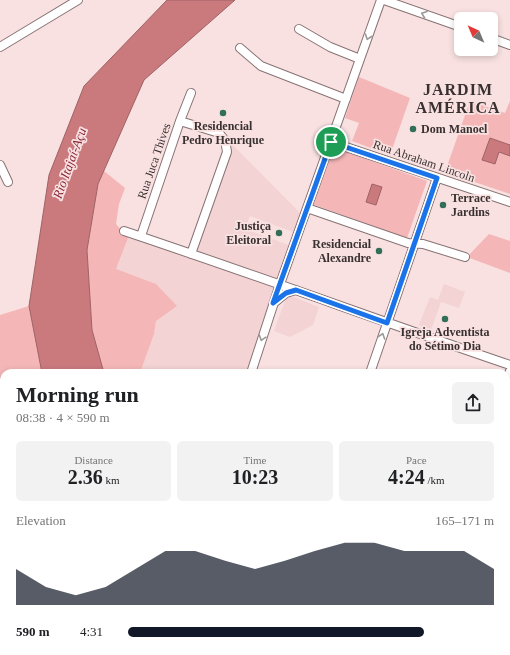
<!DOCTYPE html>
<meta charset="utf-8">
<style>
body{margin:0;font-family:Georgia,serif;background:#f2f2f2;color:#202124;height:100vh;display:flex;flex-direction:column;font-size:15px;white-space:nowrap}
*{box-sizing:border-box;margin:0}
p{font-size:13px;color:#757577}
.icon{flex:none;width:22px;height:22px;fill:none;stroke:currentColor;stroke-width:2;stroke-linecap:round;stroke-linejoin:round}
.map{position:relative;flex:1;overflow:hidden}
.details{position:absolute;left:0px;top:369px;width:510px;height:286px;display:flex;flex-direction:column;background:#fff;border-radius:12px 12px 0 0;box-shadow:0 2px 6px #0003}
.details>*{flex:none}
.needle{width:26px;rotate:316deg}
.fabs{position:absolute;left:454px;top:12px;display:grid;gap:8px}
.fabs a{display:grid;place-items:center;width:44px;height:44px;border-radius:6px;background:#fff;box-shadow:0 2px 6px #0003;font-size:20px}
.pin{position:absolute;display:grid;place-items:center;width:34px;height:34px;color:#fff;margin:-17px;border:2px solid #fff;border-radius:50%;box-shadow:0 1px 4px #0007}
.round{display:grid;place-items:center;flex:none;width:42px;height:42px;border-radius:6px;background:#f2f2f2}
.headline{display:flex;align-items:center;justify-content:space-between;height:68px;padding:0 16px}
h1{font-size:22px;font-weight:700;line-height:30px}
.stats{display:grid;grid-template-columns:repeat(3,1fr);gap:6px;height:68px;padding:4px 16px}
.stats div{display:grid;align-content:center;border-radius:6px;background:#f2f2f2;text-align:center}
.stats b{font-size:20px;font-weight:700}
.stats small{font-size:11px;font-weight:400}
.stats p{font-size:11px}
.chart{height:112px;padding:8px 16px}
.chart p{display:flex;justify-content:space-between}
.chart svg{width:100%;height:72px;margin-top:4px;fill:#111827;opacity:.7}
ul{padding:0 16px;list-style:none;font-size:13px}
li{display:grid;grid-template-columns:64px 48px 1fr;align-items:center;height:30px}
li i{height:10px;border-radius:5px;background:#111827}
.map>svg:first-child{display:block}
</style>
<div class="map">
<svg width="510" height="655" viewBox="0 0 510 655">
<rect width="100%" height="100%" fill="#f9e1e1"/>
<path fill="#f3d3d4" d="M228,140L302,215L296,233L250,216L245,229L291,246L279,280L196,251Z
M128,238L142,241L276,288L247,373H140L154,334L156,321L116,269Z
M444,284L465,292L459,308L441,302L431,330L419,325L430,297L438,300Z
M291,296L319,307L313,325L290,337L274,331L286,298L288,297Z"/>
<path fill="#f4b6b7" d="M359,77L410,98L390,155L352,141L359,123L345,118Z
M470,101L505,113L510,101V194L445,172Z
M333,147L427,181L407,238L312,204Z
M104,171L125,188L119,204L116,224L128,238L116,269L156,284L177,306L156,321L154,334L140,373H104L92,330L87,250L98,184Z
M489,234L510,241V273L467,257Z
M29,306L42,373H4V598L0,592V315Z
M4,646V651H40L43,655H0V649Z
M43,651H120L121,655H46Z
M187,651H253L249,655H188Z"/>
<path fill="#ca797d" stroke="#9e6366" d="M167,0H235L144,80L98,184L87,250L92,330L104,373H42L29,306L49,175L84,86Z
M490,138L510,145V156L499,152L495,164L482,160Z
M372,184L382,187L376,205L366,202Z
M120,651H187L188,655H121Z"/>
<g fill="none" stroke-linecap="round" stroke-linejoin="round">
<path stroke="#ca797d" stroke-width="11" d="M0,448L4,445"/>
<g stroke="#887374" stroke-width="10">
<path id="minor" d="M384,0L461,27
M299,29L330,47L360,59
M491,38L510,45
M0,47L78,0
M240,48L261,66L346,99
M180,121L219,133C225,139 226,144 227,152L191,254
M331,142L510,202
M0,165L8,182
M307,208L408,243L423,244L465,257
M124,231C253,274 381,321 510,365
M141,236L180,121L191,93
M274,303L286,293L296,290
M251,373L280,284L381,0
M370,373L437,178
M506,382L510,371
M506,534L510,535
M0,588L4,584
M338,651L342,655
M430,651L442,655
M407,655L408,651"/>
</g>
<use href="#minor" stroke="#fff" stroke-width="8"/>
</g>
<defs><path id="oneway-chevron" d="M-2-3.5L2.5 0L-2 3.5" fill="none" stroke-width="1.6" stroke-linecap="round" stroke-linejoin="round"/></defs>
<g stroke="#9c9898">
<use href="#oneway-chevron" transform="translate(424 14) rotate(-160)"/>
<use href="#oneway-chevron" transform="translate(368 37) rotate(109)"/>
<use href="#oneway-chevron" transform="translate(382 336) rotate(-71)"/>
<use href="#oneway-chevron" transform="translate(262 338) rotate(108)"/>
</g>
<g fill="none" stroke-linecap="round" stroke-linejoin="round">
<g stroke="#fff" stroke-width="8">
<path id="route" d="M331,142L437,178L387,323L296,290L286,293L273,303Z"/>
</g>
<use href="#route" stroke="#1a73e8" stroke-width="5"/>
</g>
<g fill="#336e58" stroke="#f9e1e1" stroke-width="1.5">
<circle cx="223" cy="113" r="4"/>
<circle cx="413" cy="129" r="4"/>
<circle cx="443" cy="205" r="4"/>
<circle cx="279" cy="233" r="4"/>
<circle cx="379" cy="251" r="4"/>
<circle cx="445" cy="319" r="4"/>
</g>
<g text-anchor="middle" stroke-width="3.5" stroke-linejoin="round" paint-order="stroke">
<g font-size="12" font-weight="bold" fill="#393030" stroke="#f9e1e1">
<text x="223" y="130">Residencial<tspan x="223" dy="14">Pedro Henrique</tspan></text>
<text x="421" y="133" text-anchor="start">Dom Manoel</text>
<text x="451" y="202" text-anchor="start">Terrace<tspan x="451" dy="14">Jardins</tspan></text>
<text x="271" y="230" text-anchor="end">Justiça<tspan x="271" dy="14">Eleitoral</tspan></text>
<text x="371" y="248" text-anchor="end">Residencial<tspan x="371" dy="14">Alexandre</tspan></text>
<text x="445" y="336">Igreja Adventista<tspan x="445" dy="14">do Sétimo Dia</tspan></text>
</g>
<g font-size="12" fill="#393030" stroke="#f9e1e1">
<text transform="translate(154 161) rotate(-71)" y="4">Rua Juca Thives</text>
<text transform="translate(424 161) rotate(19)" y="4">Rua Abraham Lincoln</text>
</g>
<g font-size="13" font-style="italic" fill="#872533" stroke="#f9e1e1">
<text transform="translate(69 163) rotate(-70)" y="5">Rio Itajaí-Açu</text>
</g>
<g font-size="16" font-weight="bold" letter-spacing="1" fill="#393030" stroke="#f9e1e1">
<text x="458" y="95">JARDIM<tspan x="458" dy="18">AMÉRICA</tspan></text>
</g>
</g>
</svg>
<div class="fabs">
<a><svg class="needle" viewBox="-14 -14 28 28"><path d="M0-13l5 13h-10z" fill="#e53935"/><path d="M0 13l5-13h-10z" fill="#757577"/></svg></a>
</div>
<div class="pin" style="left:331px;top:142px;background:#1e9e55"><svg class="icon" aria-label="arrive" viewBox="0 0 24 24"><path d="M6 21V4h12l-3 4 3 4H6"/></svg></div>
<section class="details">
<div class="headline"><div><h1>Morning run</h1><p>08:38 · 4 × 590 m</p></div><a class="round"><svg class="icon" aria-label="share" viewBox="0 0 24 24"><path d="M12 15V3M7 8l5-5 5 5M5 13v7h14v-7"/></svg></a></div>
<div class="stats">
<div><p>Distance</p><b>2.36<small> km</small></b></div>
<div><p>Time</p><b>10:23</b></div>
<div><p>Pace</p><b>4:24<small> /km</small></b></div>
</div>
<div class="chart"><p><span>Elevation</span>165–171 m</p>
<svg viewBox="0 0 160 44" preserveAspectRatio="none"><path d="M0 44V22L10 33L20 38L30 33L40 22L50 11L60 11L70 17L80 22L90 17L100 11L110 6L120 6L130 11L140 11L150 11L160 22V44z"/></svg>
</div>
<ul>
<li><b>590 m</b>4:31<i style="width:81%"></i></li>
</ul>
</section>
</div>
